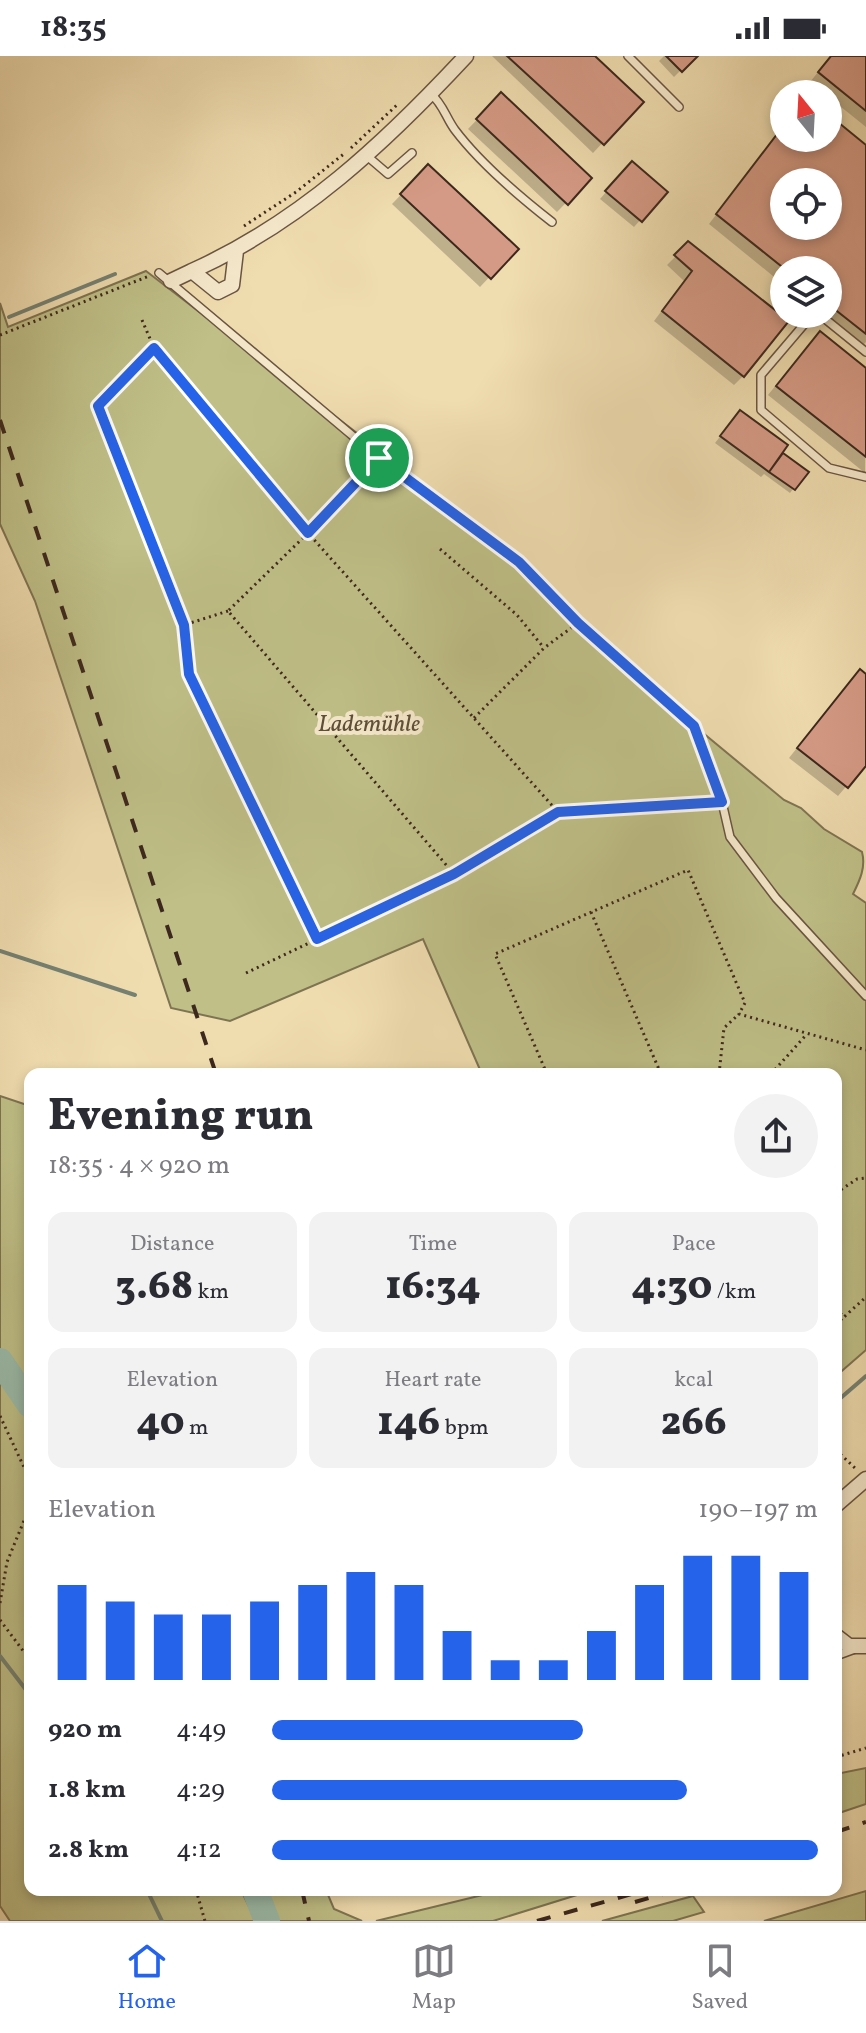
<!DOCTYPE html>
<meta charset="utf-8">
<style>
body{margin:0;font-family:Vollkorn,serif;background:#f2f2f3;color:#2b2b33;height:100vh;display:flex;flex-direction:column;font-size:30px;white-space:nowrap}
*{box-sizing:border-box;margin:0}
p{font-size:26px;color:#7c7c81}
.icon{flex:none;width:44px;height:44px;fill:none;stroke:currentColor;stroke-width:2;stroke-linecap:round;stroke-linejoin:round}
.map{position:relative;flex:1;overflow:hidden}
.drawer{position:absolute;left:24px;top:1012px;width:818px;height:828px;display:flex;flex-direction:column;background:#fff;border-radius:16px;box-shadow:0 4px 12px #0003}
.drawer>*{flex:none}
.needle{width:52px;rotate:342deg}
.fabs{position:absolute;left:770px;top:24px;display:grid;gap:16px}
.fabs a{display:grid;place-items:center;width:72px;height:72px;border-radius:50%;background:#fff;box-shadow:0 4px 12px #0003;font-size:40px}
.pin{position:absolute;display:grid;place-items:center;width:68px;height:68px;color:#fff;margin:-34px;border:4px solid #fff;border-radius:50%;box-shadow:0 2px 8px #0007}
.round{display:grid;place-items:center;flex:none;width:84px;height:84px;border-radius:42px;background:#f2f2f3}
.head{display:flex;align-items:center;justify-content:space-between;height:136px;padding:0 24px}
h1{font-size:44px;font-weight:800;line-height:60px}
.metrics{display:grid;grid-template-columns:repeat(3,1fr);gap:12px;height:136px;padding:8px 24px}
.metrics div{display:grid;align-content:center;border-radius:16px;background:#f2f2f3;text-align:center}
.metrics b{font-size:40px;font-weight:800}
.metrics small{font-size:22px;font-weight:400}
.metrics p{font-size:22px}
.chart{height:224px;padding:16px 24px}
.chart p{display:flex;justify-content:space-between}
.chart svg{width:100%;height:144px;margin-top:8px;stroke:#2563eb;stroke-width:6}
ul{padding:0 24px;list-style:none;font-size:26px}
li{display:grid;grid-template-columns:128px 96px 1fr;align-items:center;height:60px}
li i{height:20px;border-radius:10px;background:#2563eb}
.status{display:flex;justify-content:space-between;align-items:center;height:56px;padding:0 40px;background:#fff;direction:ltr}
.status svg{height:22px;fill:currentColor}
.tabs{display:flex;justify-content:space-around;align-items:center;height:112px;border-top:2px solid #e1e1e2;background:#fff;font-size:22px;color:#7c7c81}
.tabs a{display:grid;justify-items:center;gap:4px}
.tabs .active{color:#2563eb}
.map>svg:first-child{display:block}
</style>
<div class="status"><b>18:35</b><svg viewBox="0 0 49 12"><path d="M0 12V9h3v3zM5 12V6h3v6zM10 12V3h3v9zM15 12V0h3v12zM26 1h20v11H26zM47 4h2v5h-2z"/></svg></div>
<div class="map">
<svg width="866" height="1865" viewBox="0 0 866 1865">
<rect width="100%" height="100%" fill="#efdcaf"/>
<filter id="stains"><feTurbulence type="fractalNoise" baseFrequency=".0025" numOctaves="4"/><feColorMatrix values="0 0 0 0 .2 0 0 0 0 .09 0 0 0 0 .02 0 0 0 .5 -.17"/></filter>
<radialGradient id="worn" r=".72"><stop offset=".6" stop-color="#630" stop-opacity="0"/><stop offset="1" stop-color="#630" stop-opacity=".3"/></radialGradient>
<path fill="#bfbf87" stroke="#7e7452" stroke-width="2" d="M146,215L521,503L691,667L784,744L801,752L824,773L862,796C866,811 860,824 853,838L866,847V1294L836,1320V1018H478L481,1016L423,883L230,965L171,952L35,545L0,468V247L8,271Z
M0,1040L30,1050V1834H241L256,1865H10L0,1850Z
M866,1712V1748L836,1758V1718Z
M251,1834H326L334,1853L362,1865H277L273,1853Z
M503,1834H593L493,1865H376Z
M866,1835V1865H764Z
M693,1840L704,1856L673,1865H602Z"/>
<path fill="#0003" fill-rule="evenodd" d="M492,0H592L641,46L593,97Z
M664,0H695L674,21L659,5Z
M831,0H866V71L810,26Z
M501,39L590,122L557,156L468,73Z
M828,60L866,91V286L861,291L821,258H828V214H784V229L709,168L784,69V82H828ZM784,126H828V170H784Z
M428,111L516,193L480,231L392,148Z
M625,114L665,136L634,171L600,143Z
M688,188L743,320L734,329L654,265L684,225L667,209Z
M811,286L866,314L865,417L768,339Z
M734,363L806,416L790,437L764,418L761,421L715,387Z
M866,620V707L838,740L789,702L851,624Z"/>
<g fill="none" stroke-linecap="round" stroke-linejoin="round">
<path stroke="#758172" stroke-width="4" d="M9,261L115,218
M0,895L135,939
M836,1346L866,1320
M0,1600L30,1639
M147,1834L162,1865"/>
<path stroke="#9abcab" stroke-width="26" d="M0,1305L30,1349
M255,1834L267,1865"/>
</g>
<path fill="#d59a85" stroke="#3d281d" stroke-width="2" fill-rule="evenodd" d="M507,0H595L644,46L604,89Z
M666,0H698L682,16Z
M831,0H866V55L818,16Z
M501,36L592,122L568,149L476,63Z
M828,58L866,89V278L828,248V214H786L716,158L784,69V82H828ZM784,126H828V170H784Z
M632,105L668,136L642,166L605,135Z
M428,108L519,193L491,223L400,138Z
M688,185L789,265L744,321L662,255L692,215L674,199Z
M820,275L866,312V401L776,330Z
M740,354L788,389L769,416L720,380Z
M783,397L809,416L795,434L769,416Z
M860,613L866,618V710L848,732L797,692Z"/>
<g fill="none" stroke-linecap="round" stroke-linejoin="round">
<g stroke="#6a5542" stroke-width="10">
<path id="service" d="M628,0L679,51
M431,38C443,48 446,62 455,74C480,107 520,141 552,166
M367,100L388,118L412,97
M159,217L379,402L519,506L578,567L694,670L722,746L730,781L776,842L866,940
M813,258L761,319V354L829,412L866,421
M819,258L866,296
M836,1600L855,1593"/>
</g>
<g stroke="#6a5542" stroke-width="17">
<path id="minor" d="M236,195L232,229L218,236L192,215C301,166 385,87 466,0
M171,225L192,215
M836,1449L866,1423
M836,1580L849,1590H866"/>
</g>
<path stroke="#3d281d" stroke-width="3" stroke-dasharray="2 4" stroke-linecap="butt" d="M351,92L398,48
M244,170L296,136L345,97
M142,264L154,292L308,477L373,408
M0,279L149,220
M154,292L98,350L184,569
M440,493L517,559L544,592
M228,555L184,569L189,618L317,883
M474,662L544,592L571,572
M454,818L228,555L308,477L558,756
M591,856L661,1018
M246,917L454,818L558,756L711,748
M547,1018L495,898L688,814L745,947L739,958L866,994
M719,1018L724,972L739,958
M771,1018L807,978
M836,1137L857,1123L866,1122
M836,1253L844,1261L866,1241
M836,1268L844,1261
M0,1360L30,1424
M836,1394L856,1413
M0,1547L7,1506L30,1450
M0,1564L30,1604
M836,1701L866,1692
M196,1834L205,1865"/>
<use href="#service" stroke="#f5e8cb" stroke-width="7"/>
<use href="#minor" stroke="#f5e8cb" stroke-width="14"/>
<path stroke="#3d281d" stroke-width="4" stroke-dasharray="14 14" stroke-linecap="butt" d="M0,364L216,1018
M836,1776L866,1766
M302,1834L309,1865
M635,1846L677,1834
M537,1865L646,1834"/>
</g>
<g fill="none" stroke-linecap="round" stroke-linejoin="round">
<g stroke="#fff" stroke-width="16">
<path id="route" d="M154,292L308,477L379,402L519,506L578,567L694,670L722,746L558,756L454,818L317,883L189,618L184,569L98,350Z"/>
</g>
<use href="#route" stroke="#2563eb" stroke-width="10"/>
</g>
<g text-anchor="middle" stroke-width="8" stroke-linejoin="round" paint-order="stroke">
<g font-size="24" font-style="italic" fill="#5e4e38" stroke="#f5e8cb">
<text x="369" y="675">Lademühle</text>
</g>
</g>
<rect width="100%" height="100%" filter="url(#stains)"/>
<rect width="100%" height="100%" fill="url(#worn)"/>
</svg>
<div class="fabs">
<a><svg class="needle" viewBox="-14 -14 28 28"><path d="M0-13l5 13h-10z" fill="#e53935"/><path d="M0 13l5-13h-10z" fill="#7c7c81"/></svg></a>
<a><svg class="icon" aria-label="locate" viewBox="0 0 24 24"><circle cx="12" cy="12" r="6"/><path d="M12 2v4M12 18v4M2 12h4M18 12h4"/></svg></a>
<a><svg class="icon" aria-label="layers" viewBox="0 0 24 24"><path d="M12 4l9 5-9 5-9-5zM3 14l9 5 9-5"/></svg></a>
</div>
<div class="pin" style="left:379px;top:402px;background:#1e9e55"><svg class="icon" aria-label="arrive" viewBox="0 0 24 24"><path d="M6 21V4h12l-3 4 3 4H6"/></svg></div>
<section class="drawer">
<div class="head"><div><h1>Evening run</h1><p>18:35 · 4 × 920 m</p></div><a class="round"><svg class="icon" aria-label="share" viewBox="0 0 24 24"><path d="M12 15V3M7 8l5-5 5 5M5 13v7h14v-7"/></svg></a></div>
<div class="metrics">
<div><p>Distance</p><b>3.68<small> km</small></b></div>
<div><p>Time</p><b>16:34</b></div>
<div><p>Pace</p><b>4:30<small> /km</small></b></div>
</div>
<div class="metrics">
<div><p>Elevation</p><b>40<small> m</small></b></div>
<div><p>Heart rate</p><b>146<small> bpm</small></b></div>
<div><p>kcal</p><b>266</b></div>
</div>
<div class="chart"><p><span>Elevation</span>190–197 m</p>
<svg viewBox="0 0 160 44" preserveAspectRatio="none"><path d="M5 44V15M15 44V20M25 44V24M35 44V24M45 44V20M55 44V15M65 44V11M75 44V15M85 44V29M95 44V38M105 44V38M115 44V29M125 44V15M135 44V6M145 44V6M155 44V11"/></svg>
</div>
<ul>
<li><b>920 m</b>4:49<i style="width:57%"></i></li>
<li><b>1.8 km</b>4:29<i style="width:76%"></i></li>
<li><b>2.8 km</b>4:12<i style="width:100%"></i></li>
</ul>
</section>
</div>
<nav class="tabs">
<a class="active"><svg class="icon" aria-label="home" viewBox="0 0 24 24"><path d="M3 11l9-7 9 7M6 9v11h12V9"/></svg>Home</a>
<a><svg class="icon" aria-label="map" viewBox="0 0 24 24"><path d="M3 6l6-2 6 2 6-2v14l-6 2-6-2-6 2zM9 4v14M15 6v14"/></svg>Map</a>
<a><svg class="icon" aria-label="saved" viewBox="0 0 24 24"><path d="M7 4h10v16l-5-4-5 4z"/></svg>Saved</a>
</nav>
